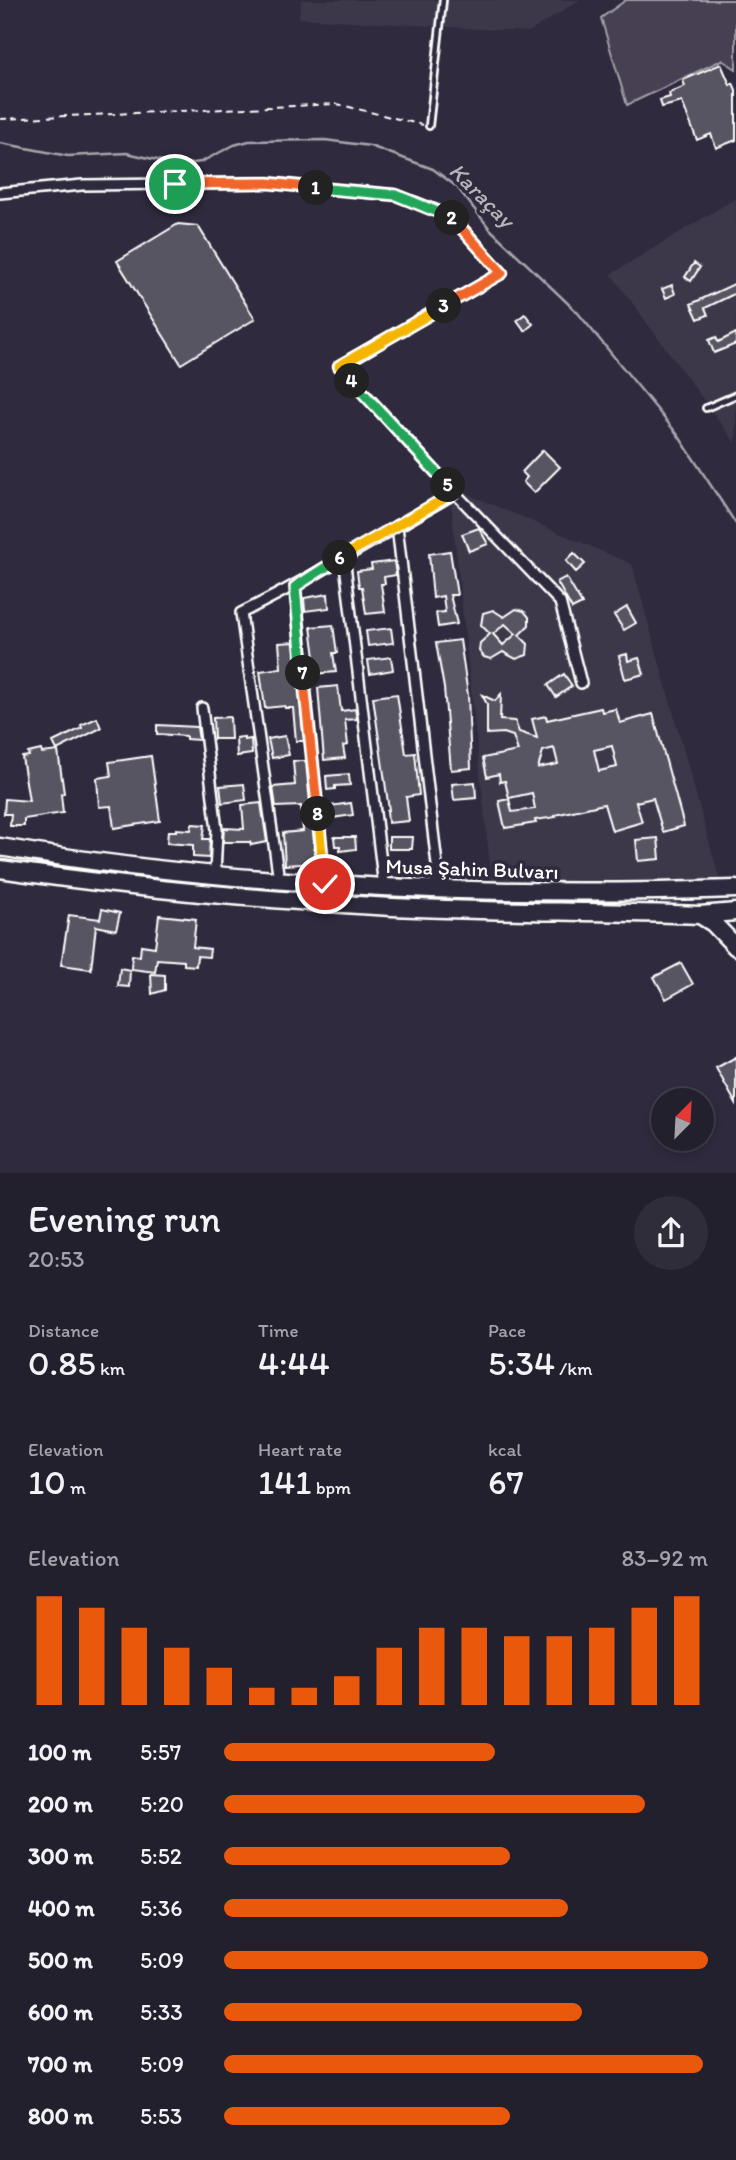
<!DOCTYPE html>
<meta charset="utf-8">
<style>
body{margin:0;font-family:Itim,sans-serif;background:#2f2d3a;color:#f1f3f6;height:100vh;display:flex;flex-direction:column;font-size:26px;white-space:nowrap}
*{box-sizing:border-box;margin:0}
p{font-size:23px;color:#a3a3aa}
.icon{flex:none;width:38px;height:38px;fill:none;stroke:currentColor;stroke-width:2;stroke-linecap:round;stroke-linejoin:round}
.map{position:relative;height:1173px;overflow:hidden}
.details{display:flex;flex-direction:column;background:#23202e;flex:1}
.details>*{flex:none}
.needle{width:46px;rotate:24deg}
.controls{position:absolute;left:651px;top:1088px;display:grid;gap:14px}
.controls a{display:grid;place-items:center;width:63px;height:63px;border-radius:50%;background:#23202e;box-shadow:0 4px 10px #0003,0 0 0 2px #403e4a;font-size:35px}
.pin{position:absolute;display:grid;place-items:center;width:60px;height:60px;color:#fff;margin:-30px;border:4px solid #fff;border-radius:50%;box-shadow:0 2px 7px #0007}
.km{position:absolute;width:35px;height:35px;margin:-18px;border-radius:50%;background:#222;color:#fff;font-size:19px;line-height:35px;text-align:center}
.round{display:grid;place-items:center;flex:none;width:74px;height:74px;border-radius:37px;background:#2f2d3a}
.headline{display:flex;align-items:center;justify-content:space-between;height:119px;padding:0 28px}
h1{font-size:38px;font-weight:600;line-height:52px}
.stats{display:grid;grid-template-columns:repeat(3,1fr);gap:10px;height:119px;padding:7px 28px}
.stats div{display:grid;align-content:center}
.stats b{font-size:35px;font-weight:600}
.stats small{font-size:19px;font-weight:400}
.stats p{font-size:19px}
.chart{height:196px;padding:14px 28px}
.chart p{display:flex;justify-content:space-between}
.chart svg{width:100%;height:126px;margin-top:7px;stroke:#ea580c;stroke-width:6}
ul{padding:0 28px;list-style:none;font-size:23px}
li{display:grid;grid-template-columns:112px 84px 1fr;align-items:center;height:52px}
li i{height:18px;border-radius:9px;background:#ea580c}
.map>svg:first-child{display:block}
</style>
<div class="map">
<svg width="736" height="1173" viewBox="0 0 736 1173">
<rect width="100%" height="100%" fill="#2f2a3d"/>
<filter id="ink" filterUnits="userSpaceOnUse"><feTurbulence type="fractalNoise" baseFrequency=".0143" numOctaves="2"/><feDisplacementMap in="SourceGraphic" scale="14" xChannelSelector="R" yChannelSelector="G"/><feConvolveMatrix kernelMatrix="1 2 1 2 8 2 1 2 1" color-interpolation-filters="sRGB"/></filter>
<g filter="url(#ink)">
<path fill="#3c3749" d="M301,0H580L529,32L299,18Z
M736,198V444L611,274Z
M449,486L632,564L720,881L492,884Z"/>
<path fill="#464152" stroke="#a2a0a8" stroke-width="2" d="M626,0H736V69L722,60L627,105L601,18Z"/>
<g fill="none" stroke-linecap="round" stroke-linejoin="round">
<path stroke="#a7a6ad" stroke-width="2.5" d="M0,143L68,156L127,153L179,165L201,162L234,145L249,141L325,140L370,146L433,169L457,187L490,229L578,313L678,435L736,524"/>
</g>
<path fill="#595564" stroke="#fff" stroke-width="2" fill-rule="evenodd" d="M721,64L730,85L733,83L736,90V140L716,148L711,134L697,140L682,102L662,107L660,100L670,97L669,93L685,86L683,80Z
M178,224L198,226L255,319L181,364L117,261Z
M694,263L700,267L691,281L685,277Z
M736,283V293L705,308L708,315L698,319L691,304Z
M672,285L675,294L666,298L662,289Z
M525,314L533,324L525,331L517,320Z
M736,333V344L714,353L709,340L716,337L718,342Z
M543,450L560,467L534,493L523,482L527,477L522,472Z
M479,528L488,544L469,551L462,534Z
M450,551L457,595H450L457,624L438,627L436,613L445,612L443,596L433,598L429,554Z
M574,553L585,564L576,572L566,561Z
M394,561L396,575L384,577L385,584H381L385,612L366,614L362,587H359L357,571L372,569L371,564Z
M566,577L582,604L572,609L557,582Z
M328,594L329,608L305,611L304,598Z
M627,607L636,623L624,630L614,615Z
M516,609L524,611L529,617V625L519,635L528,644L527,655L516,659L503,652L491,659L484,657L479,651L480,643L490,634L481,625L483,613L493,610L504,617ZM505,624L516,634L503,645L493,634Z
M333,625L337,653H333L336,672L314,674L312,657H315L311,627Z
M391,628L393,643L368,646L366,631Z
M460,640L468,695L471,768L451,770L444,688L436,643Z
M294,642L304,741H296L293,708H285V706L265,708L260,671L281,668L279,643Z
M627,654L628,661L639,658L644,674L625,679L619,656Z
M391,657L393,670L370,674L368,660Z
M564,674L572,686L556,697L548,685Z
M338,686L341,711L355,709L357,719L345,720L348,745L343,746L345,758L324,760L318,688Z
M397,694L406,754L415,753L419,795L406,797L409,821L388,823L387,810H389L373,697Z
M501,694L500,720L515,721L519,732L537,738L532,719L546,716L547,720L601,708L602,712L616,709L620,723L653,714L684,826L663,832L653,798L636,802L642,822L612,831L604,804L555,815L556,817L535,820L536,823L505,828L499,801L509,799L512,812L535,809L532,793L509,798L505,781L500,782L499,774L487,777L483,758L518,751L513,736L504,733L487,734V704L482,695L495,701ZM612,746L617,767L599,771L594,750ZM554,748L558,764L538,768L543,751Z
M230,717L231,739H214L213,718Z
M97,718L101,728L57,750L53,742L82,728L81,725Z
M157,725L197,727L199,740L186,739V736L157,734Z
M285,736L289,755L272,758L268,739Z
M244,737V740L251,739L252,754L237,756L236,738Z
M41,750L42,753L58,751L64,793L61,794L63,813L24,819V826H10L11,814H4L5,799L29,801L22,757L29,756L28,753Z
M151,756L160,821L114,828L111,806L99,807L97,778L111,776L109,762Z
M293,761H306L316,863L285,865L283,833L303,831L301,806L276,807L273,787L295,785Z
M349,774L350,785L335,786V789L327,790L326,776Z
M475,782L476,798L454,800L452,784Z
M244,784L246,800L222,803L220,786Z
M261,803L267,842L251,845L250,842H223L224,828L244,829L242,805Z
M351,803L353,815L332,818L330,806Z
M192,824L205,825L203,839H210L209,858L193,857V845L167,843L168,831H176V829L191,830Z
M334,837H355L356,849L340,851V846H335Z
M389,837H413L412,849H389Z
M658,838L660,859L638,861L636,840Z
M102,909L120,913L116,930L96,926L91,969L61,965L69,915L100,919Z
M159,915L196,919L193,947L210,949L209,957L197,956L196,966L184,965V961L157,959L155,972L131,969L132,955L140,956L141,945L155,947Z
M681,963L693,984L666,999L654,977Z
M120,968L130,970L129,987L118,986Z
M151,974L165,975V990L152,994Z
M736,1057V1104L716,1068Z"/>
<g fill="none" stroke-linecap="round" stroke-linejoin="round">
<g stroke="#fff" stroke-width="10">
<path id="lane" d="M429,126L443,0
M706,408L736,395"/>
</g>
<g stroke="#fff" stroke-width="14">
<path id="street" d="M0,193L82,185L268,183L396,195L451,216L502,273L339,366L455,493L560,602L581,683
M397,526L440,890
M344,556L384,887
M295,587L325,884
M202,708L217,830L215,875
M279,880L241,613C314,577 384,534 455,493"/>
</g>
<g stroke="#fff" stroke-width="21">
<path id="highway" d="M0,847C243,888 490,897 736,889
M0,869C129,888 261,900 392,907C494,912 597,911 700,915L736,912
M700,915L713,923L736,947"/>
</g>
<path stroke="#fff" stroke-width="2" stroke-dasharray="7 5" stroke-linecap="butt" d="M0,119L337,104L423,125"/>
<use href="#lane" stroke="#2f2a3d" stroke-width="4.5"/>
<use href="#street" stroke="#2f2a3d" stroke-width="9"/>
<use href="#highway" stroke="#2f2a3d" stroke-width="16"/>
</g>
</g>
<g fill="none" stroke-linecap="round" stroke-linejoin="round" filter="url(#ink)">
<g stroke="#fff" stroke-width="14">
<path id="split-1" d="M175,184L268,183L316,188"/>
</g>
<g stroke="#fff" stroke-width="14">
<path id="split-2" d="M316,188L396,195L452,218"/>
</g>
<g stroke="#fff" stroke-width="14">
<path id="split-3" d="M444,306L502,273L452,218"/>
</g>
<g stroke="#fff" stroke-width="14">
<path id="split-4" d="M352,381L339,366L444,306"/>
</g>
<g stroke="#fff" stroke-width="14">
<path id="split-5" d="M352,381L448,485"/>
</g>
<g stroke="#fff" stroke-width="14">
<path id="split-6" d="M340,558L454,493L448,485"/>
</g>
<g stroke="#fff" stroke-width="14">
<path id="split-7" d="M303,673L295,587L340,558"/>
</g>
<g stroke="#fff" stroke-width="14">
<path id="split-8" d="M303,673L318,814"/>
</g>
<g stroke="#fff" stroke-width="14">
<path id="split-9" d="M318,814L325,884"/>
</g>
<use href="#split-1" stroke="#f0652b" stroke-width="9"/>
<use href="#split-2" stroke="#22a559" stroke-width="9"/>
<use href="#split-3" stroke="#f0652b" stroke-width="9"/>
<use href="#split-4" stroke="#f5b400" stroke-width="9"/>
<use href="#split-5" stroke="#22a559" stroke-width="9"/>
<use href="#split-6" stroke="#f5b400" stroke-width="9"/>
<use href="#split-7" stroke="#22a559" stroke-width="9"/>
<use href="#split-8" stroke="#f0652b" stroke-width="9"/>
<use href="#split-9" stroke="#f5b400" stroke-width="9"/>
</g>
<g text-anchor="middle" stroke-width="7" stroke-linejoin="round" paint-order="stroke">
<g font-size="21" fill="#fff" stroke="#2f2a3d">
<text transform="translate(472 869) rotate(2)" y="7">Musa Şahin Bulvarı</text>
</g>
<g font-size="23" font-style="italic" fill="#b6b4bb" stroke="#2f2a3d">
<text transform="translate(482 195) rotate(45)" y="8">Karaçay</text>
</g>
</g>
</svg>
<div class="controls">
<a><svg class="needle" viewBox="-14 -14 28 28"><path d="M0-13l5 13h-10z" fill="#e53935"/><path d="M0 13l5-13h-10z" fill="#a3a3aa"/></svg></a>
</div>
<div class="pin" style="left:175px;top:184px;background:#1e9e55"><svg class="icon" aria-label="arrive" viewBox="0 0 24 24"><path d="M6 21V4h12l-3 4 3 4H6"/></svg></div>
<div class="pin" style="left:325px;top:884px;background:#d93025"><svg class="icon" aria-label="check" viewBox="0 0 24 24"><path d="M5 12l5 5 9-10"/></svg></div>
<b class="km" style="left:316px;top:188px">1</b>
<b class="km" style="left:452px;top:218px">2</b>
<b class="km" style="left:444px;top:306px">3</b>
<b class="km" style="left:352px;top:381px">4</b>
<b class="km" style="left:448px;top:485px">5</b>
<b class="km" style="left:340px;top:558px">6</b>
<b class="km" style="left:303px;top:673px">7</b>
<b class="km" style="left:318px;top:814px">8</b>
</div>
<section class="details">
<div class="headline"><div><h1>Evening run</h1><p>20:53</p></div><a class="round"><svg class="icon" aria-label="share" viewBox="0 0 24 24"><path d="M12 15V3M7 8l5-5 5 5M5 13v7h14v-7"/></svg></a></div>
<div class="stats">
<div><p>Distance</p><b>0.85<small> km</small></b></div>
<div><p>Time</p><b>4:44</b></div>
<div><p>Pace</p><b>5:34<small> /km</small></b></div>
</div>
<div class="stats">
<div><p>Elevation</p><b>10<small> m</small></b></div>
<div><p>Heart rate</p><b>141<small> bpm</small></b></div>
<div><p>kcal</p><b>67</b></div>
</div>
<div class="chart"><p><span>Elevation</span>83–92 m</p>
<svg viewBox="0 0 160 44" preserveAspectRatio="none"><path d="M5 44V6M15 44V10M25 44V17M35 44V24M45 44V31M55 44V38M65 44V38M75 44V34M85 44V24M95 44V17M105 44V17M115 44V20M125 44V20M135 44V17M145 44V10M155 44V6"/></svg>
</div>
<ul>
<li><b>100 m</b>5:57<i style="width:56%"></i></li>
<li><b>200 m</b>5:20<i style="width:87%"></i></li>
<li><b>300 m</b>5:52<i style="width:59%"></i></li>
<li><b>400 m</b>5:36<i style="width:71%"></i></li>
<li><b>500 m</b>5:09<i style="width:100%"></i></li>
<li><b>600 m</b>5:33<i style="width:74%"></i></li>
<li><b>700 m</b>5:09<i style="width:99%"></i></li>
<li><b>800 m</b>5:53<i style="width:59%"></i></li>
</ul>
</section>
